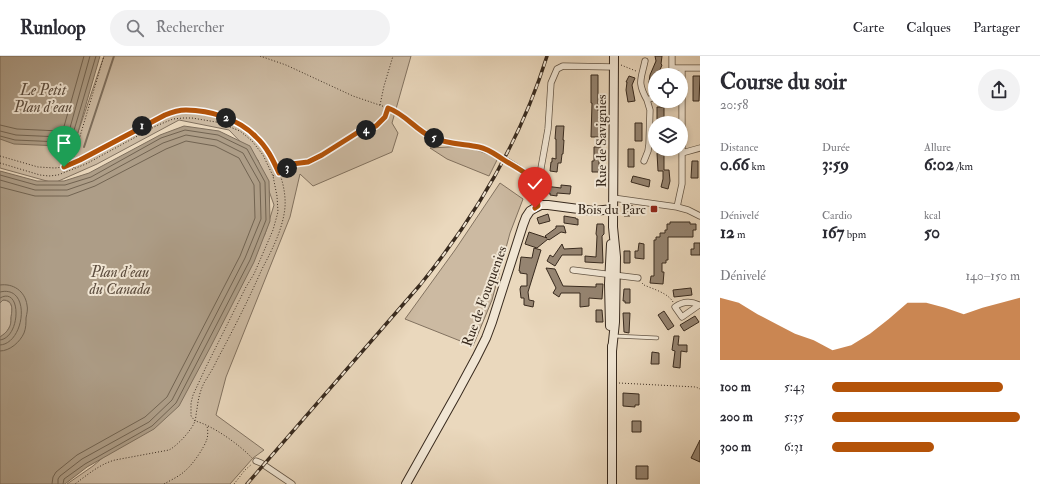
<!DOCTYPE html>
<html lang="fr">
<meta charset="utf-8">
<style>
body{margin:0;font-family:"IM FELL Double Pica",serif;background:#f2f2f3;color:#2b2b33;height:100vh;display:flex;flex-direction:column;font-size:15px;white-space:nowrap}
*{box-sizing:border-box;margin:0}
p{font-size:13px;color:#7c7c81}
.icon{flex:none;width:22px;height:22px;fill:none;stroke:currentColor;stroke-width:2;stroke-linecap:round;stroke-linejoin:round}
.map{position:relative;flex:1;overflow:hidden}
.sheet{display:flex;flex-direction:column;background:#fff;width:340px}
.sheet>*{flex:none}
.fabs{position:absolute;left:648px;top:12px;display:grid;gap:8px}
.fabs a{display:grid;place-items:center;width:40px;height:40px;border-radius:50%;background:#fff;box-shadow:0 2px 6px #0003;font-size:20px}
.pin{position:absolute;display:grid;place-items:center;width:34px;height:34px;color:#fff;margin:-41px -17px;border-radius:50% 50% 50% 0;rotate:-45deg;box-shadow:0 0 4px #0007}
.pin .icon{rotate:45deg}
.km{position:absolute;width:20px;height:20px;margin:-10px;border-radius:50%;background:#222;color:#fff;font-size:11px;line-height:20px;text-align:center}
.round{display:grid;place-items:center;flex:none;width:42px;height:42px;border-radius:21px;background:#f2f2f3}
.head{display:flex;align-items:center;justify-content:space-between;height:68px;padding:0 20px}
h1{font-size:22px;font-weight:700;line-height:30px}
.figures{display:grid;grid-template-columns:repeat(3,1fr);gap:6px;height:68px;padding:4px 20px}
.figures div{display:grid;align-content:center}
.figures b{font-size:17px;font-weight:700}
.figures small{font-size:11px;font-weight:400}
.figures p{font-size:11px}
.chart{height:112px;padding:8px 20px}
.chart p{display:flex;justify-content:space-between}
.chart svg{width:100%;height:72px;margin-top:4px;fill:#b45309;opacity:.7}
ul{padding:0 20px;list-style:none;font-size:13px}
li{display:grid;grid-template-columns:64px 48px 1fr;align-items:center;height:30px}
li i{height:10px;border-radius:5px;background:#b45309}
header{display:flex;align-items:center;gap:24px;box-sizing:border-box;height:56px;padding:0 20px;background:#fff;border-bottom:1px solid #e1e1e2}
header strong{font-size:19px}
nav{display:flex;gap:22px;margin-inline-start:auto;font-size:14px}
.search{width:280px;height:36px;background:#f2f2f3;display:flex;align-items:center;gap:10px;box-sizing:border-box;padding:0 14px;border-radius:22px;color:#7c7c81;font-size:15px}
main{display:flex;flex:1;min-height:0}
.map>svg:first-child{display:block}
</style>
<header>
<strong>Runloop</strong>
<div class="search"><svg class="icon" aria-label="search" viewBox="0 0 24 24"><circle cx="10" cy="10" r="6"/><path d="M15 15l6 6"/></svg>Rechercher</div>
<nav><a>Carte</a><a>Calques</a><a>Partager</a></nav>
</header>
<main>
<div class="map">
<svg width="700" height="428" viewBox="0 0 700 428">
<rect width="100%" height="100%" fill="#ead8bd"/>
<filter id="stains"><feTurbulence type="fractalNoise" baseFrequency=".005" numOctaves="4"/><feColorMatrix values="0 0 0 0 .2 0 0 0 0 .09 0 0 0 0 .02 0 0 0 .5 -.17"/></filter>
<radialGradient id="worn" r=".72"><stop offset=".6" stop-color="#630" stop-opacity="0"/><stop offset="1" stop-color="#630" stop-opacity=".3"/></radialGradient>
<path fill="#ccbaa2" stroke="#827260" d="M104,0H411L392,67L398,77L392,96L313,130L300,118L290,161L226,321L216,359L264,394L253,402L230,428H67L93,410L172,342L186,323L265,178L274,149L258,104L229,74L179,64L97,108L54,127L0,112V83L53,87L73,91Z
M466,90L498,102L489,120L447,103L430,92Z
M500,127L523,143L510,177L492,244L473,290L405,263L455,194Z
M3,244C14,245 12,254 11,262C11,265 11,269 9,272C7,276 3,279 0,281V247Z"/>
<path fill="#ad9d87" stroke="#7e6f5d" d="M0,0H100L76,83L70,89L61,90L14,88L0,83Z
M184,70L219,75L250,90L269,125L270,165L254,206L211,290L179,350L154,373L87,411L65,428H0V281C3,279 7,276 9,272C11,269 11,265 11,262C12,254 14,244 3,244L0,247V115L37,125H64L89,117L160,79Z"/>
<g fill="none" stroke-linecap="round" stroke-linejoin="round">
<path stroke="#726452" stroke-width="1" d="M0,69L17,73L60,75L63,74L84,0
M0,75L16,79L61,81L66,80L68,79L90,0
M0,80L15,84L61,86L68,85L72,81L96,0
M0,119L36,129H65L91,121L161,82L185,74L218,79L247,93L265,126L266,164L250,204L176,347L152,370L85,408L64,423L63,428
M0,124L35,134H67L93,125L163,87L186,79L217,84L243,97L260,127L261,163L245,202L172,344L149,366L82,403L60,420L58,423V428
M0,131L35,140H68L95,130L166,93L186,85L215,90L239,102L254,129L255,162L240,200L167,341L145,361L77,399L56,416L53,421L52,428
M0,229C13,227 25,235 27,249C28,253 27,257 26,262C26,267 26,272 24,277C20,286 10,295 0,295
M0,236C32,228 25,288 0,289
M0,242C22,229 21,282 0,284"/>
<path stroke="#7e6f5d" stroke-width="2" d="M84,91L114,0"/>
</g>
<path fill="#958471" stroke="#382a1e" d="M655,0H662L661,8L662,9L658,19H655V32H650L649,26L650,19L656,5Z
M591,19H598V55H600L599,81H591L592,47H591Z
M629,20L635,22L632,29L635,45L628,46L626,34L627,26H626Z
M693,20H700L699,45H693Z
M657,51H664V67H657Z
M635,67H642V85H635Z
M556,70H564L563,84H564L563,98H562L561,107H558L557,116L550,115L551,106H552V102L556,103V83H555Z
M594,91H601V99H599V116H592V105H594Z
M628,93H634V111H628Z
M657,97H664V114H669L670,125L668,133L661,131L663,123V115H658Z
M692,105H698V122H691Z
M633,120L650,124L649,131L631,126Z
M561,129L571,130L570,138L557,137V140L550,139V137H545V130L561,132Z
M624,149L633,150V153H643V158H630V160H624Z
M548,158L550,165L539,168L537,162Z
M564,160L576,162V163H578V169L564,167Z
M670,166H690V168H696V174H693V181H668V204H666V207H662V216H664L663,228L650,227L651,220H654V184H656V181H660V177H665V174H667V168H670Z
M597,168H603L604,170V178L602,180L603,207L585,206V200L596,201L597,180L596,178Z
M556,170H564L566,177L561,176L549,184L548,183L537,192L525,188L529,176L547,182L545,180L556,172Z
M639,187L644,188V203L635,202V195H638Z
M694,187H700V199H691V193H694Z
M562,188L564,193L582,192V199H562L555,210L547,205L550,199L553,201Z
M534,192L541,194L528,236L529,244L534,245L533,251L524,249V242H521L520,233L521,230H527V218L520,217V215H519L521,201L532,202Z
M624,195H630V207H624Z
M546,212L555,213L563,230L596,231V228H603L602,243L589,242V250L580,251V237H561L559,241L553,237L556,232Z
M691,232L692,239L674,241L673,234Z
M624,233H630V247H625V245H623Z
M596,254H602L603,266H596Z
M664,255L674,270L668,274L658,259Z
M623,257H630L629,277L624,276Z
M695,260L699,266L684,275L680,269Z
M674,280H679L678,289H687V296L681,295L680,312L673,311L675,295L672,294Z
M652,296L659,297V308H651Z
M623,337L639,338V349H635V351L623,350Z
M632,365H641V376H632Z
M700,384V406L691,402Z
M636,410H648V423H636Z"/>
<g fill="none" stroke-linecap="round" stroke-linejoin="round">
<g stroke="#645646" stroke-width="4.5">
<path id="lane" d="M615,280L657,282"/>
</g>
<g stroke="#645646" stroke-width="7">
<path id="street" d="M672,0V12H700
M645,5C641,24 637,26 647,44
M672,19V12
M682,97L700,92
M507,105C519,112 529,119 538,129
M644,105L648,95L649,88L650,54L647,44L655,41
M613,142L677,151L688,154L700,160
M538,150L537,143L538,129L548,73L551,27L557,13L563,10L614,11
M677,151L682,128V12
M573,214L638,222
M699,249C691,245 683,245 675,251L682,261L699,249H700
M256,405L261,407L292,428"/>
</g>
<g stroke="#382a1e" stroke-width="10">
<path id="secondary" d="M610,270L609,228L611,188
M612,290V428
M612,295L615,266L616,201L613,171L614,0
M406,428L456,339L476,302L486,282L492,266L523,169L526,161L530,155L535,152L541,149H548L594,155L613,153"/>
</g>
<path stroke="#382a1e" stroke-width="1" stroke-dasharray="1 2" stroke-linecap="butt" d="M260,0L286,9L353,40L394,54C408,61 418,75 432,81C448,89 467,87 484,93C491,95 496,99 502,103
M621,9L636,15
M380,49L384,30L393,0
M0,100L38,111L55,112L63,111L80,104L165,59C188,50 214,56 236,66C265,80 287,118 285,151C283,173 272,194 262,213C248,245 232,276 216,306C213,313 208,320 204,327C200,335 198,344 197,353C196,357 196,362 195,365C192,374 177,390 169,394L115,404C100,408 87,419 75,428
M0,107L40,119L49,120L58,119L86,108L156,70L173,63L183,62H192L216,66L225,69L240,75L252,85L263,99L273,120L277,140L278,156L273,174L254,218L246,231L206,311L193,339L191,347V360L195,365C212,369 240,389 252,402
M74,112L72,107L104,0
M273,120L292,108L308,106L322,99L360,75L376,70L385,61L388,53
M642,227L644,229C653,233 668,237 673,246
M619,327L696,331L700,333
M164,428C171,424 180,420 186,414C193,408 204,392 207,383C208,379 208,374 207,370
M234,428L245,414L252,408"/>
<use href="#lane" stroke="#f1e6d4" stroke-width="3"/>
<use href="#street" stroke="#f1e6d4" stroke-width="5.5"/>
<use href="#secondary" stroke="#f1e6d4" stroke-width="8"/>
<g stroke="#382a1e" stroke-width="3.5">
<path id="rail" d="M247,428L420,229C475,161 521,84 547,0"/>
</g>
<use href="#rail" stroke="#f1e6d4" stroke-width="2" stroke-dasharray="6" stroke-linecap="butt"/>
</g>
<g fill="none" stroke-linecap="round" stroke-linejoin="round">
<g stroke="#fff" stroke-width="8">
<path id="route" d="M64,111L80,104L165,59C172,56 179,54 186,54C210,54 239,63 256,81C267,91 273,104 279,117L292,108L308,106L322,99L360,75L376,70L385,61L388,52C405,58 415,73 431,81C446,88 463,88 479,91C489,93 496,99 504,104C517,112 528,117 538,129L537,143L538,150L535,152"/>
</g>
<use href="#route" stroke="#b45309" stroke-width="5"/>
</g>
<rect fill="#8f2418" stroke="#f1e6d4" stroke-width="1.5" x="650" y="149" width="8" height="8" rx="2"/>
<g text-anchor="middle" stroke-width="4" stroke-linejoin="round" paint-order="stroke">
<g font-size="14" fill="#382a1e" stroke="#f1e6d4">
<text transform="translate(601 85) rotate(-90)" y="5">Rue de Savignies</text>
<text transform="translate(484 240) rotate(-70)" y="5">Rue de Fouquenies</text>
</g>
<g font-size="14" fill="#382a1e" stroke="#f1e6d4" text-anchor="end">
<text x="646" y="158">Bois du Parc</text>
</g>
<g font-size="15" font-style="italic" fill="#5b4c3e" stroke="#f1e6d4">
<text x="43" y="39">Le Petit<tspan x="43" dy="17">Plan d'eau</tspan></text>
<text x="120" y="221">Plan d'eau<tspan x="120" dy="17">du Canada</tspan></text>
</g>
</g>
<rect width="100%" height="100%" filter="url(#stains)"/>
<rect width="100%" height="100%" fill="url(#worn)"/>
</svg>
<div class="fabs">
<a><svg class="icon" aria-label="locate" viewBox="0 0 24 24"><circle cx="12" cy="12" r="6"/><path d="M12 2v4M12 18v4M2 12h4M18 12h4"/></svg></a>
<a><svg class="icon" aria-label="layers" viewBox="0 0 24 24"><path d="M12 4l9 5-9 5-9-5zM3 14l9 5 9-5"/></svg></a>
</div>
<div class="pin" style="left:64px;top:111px;background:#1e9e55"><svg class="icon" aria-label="arrive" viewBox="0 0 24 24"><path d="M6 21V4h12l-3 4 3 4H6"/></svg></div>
<div class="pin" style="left:535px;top:152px;background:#d93025"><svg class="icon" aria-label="check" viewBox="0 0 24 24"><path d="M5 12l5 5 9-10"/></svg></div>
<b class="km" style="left:142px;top:70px">1</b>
<b class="km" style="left:226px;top:62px">2</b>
<b class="km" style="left:287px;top:112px">3</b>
<b class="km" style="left:366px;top:74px">4</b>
<b class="km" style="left:434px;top:82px">5</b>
</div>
<section class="sheet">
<div class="head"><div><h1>Course du soir</h1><p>20:58</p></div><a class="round"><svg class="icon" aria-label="share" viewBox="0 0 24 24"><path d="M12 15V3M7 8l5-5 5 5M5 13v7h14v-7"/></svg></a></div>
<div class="figures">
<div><p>Distance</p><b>0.66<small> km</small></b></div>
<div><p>Durée</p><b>3:59</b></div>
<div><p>Allure</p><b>6:02<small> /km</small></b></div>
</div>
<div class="figures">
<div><p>Dénivelé</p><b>12<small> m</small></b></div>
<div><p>Cardio</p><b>167<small> bpm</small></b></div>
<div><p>kcal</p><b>50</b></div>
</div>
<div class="chart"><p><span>Dénivelé</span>140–150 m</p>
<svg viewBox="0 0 160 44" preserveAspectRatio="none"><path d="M0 44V6L10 9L20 16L30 22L40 28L50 32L60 38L70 35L80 28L90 19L100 9L110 9L120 12L130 16L140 12L150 9L160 6V44z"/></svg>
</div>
<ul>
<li><b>100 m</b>5:43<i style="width:91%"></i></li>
<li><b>200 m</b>5:35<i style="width:100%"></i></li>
<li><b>300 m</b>6:31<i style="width:54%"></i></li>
</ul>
</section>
</main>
